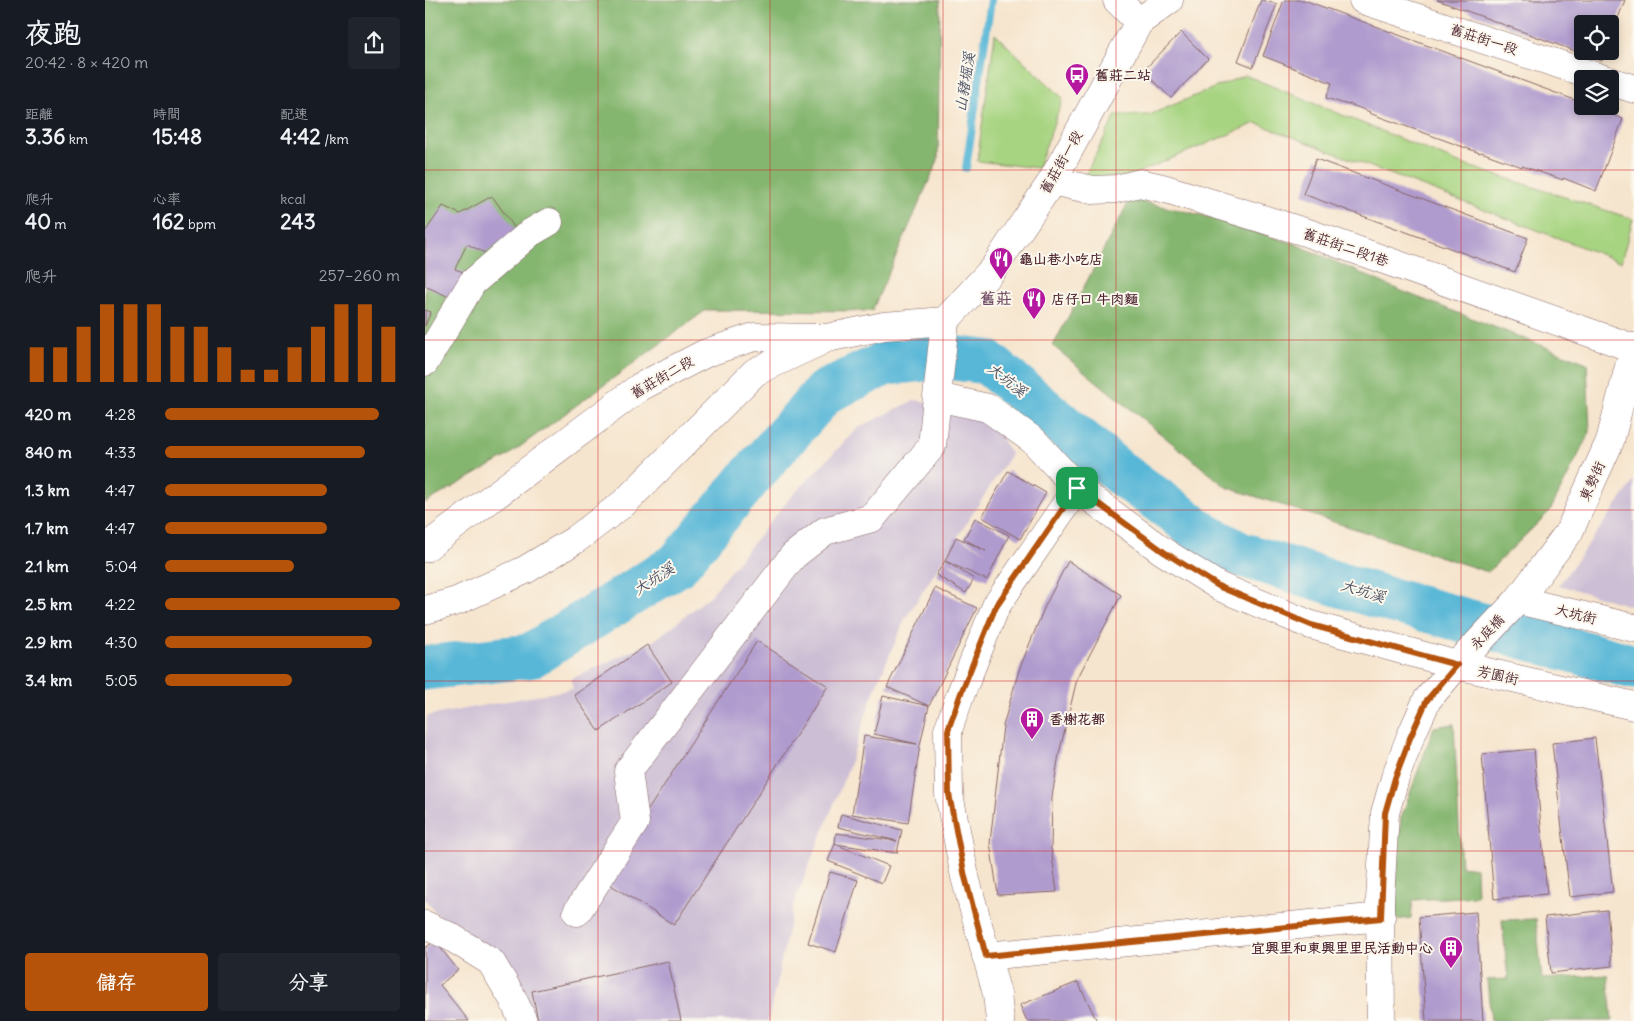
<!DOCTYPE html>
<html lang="zh-TW">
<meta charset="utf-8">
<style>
body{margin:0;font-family:Delius,"LXGW WenKai TC",sans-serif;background:#20242c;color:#f1f3f6;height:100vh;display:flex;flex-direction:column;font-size:19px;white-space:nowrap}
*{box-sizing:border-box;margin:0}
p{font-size:16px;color:#9ea1a6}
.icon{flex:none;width:28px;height:28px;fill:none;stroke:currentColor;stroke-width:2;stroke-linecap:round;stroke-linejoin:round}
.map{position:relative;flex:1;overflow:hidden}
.sheet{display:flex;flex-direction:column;background:#171b24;width:425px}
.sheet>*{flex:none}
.controls{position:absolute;left:1149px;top:15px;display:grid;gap:10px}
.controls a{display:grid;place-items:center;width:45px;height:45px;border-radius:5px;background:#171b24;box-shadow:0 2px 8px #0003;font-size:25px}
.pin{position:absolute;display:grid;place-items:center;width:42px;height:42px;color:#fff;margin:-21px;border-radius:10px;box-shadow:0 2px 8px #0006}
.round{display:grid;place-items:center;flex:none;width:52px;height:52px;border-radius:5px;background:#20242c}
.head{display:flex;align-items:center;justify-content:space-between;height:85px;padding:0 25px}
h1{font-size:28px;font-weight:700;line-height:38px}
.metrics{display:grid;grid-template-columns:repeat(3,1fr);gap:8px;height:85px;padding:5px 25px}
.metrics div{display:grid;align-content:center}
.metrics b{font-size:21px;font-weight:700}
.metrics small{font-size:14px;font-weight:400}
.metrics p{font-size:14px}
.chart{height:140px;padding:10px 25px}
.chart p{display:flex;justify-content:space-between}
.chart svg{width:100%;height:90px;margin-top:5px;stroke:#b45309;stroke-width:6}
.cta{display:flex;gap:10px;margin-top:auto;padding:10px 25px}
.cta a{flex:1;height:58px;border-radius:5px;background:#b45309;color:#fff;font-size:20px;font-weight:700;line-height:58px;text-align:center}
.cta a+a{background:#20242c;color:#f1f3f6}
ul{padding:0 25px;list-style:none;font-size:16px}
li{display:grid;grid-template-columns:80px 60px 1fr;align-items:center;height:38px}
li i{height:12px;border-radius:6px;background:#b45309}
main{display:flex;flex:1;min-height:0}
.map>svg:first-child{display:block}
</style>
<main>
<section class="sheet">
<div class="head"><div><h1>夜跑</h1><p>20:42 · 8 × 420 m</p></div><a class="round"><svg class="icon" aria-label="share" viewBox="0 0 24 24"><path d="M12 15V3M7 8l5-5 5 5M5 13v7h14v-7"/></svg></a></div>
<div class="metrics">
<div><p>距離</p><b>3.36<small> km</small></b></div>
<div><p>時間</p><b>15:48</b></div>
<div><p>配速</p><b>4:42<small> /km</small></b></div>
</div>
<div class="metrics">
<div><p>爬升</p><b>40<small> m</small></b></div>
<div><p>心率</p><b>162<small> bpm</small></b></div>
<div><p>kcal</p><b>243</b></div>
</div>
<div class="chart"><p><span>爬升</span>257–260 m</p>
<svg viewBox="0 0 160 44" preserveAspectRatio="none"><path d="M5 44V27M15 44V27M25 44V17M35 44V6M45 44V6M55 44V6M65 44V17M75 44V17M85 44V27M95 44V38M105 44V38M115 44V27M125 44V17M135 44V6M145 44V6M155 44V17"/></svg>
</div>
<ul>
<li><b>420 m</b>4:28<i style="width:91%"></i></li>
<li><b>840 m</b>4:33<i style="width:85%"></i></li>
<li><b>1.3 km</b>4:47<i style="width:69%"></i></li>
<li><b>1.7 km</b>4:47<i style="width:69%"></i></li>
<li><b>2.1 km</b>5:04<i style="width:55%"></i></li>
<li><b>2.5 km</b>4:22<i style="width:100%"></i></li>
<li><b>2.9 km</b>4:30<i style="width:88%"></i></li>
<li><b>3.4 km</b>5:05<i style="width:54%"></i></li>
</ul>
<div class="cta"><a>儲存</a><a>分享</a></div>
</section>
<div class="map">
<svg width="1209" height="1021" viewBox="0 0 1209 1021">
<rect width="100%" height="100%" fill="#fbf7ec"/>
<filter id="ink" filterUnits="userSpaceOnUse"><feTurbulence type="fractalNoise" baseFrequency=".02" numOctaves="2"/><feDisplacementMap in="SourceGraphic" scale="10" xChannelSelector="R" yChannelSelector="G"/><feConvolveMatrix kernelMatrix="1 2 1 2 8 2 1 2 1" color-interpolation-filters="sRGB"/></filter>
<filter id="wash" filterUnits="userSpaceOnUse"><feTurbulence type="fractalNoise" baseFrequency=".0096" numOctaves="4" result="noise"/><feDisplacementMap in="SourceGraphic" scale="20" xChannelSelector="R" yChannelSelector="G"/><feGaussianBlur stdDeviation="1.12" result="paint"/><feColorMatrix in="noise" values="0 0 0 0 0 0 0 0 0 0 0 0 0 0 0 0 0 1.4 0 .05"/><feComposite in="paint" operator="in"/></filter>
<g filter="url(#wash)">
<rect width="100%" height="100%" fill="#f6e5ce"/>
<path fill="#ccbed4" d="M490,400L561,413L586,454L480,619L447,696L423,769L369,903L343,1021H102L46,940L13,915L0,899V747L2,716L148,689L146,679L230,640L285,596L363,500L433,428Z
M1209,481V607L1134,585Z"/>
<path fill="#a7d481" stroke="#787a56" d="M570,34L638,98L613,168L552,161Z
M820,75L1034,163L1208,219L1196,262L831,123L705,176L658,179L691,115H724Z"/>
<path fill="#85b66f" stroke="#686a4d" d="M0,0H515L513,160L447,311L281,310L81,457L0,503Z
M705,199L776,215L868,243L974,290L1162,363L1165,432L1125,511L1063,572L801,487L628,346Z
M1029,724L1036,866L1051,868L1052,896L988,900L986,918L970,920L972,861L976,818L1009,727Z
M1111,919L1117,979L1183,975L1187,1021H1066L1062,980L1083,979L1077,920Z"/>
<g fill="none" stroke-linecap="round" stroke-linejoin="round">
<path stroke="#58b7d7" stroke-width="8" d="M541,168L566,0"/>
<path stroke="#58b7d7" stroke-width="45" d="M0,668L105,656L252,565L326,476L400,392L461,363L519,357L562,362L695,473L751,513L778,534L815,554L958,598L1209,667"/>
</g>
<g id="blocks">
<path fill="#b09bce" d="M836,0L852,4L828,67L813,61Z
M859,0H879L1158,103V106H1165L1198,119L1171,191L1138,178V180L1097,166V167L1056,152L1055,153L944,113L945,112L924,104L923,105L901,98L907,83L838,56Z
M1012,0H1200L1185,39V24H1158V51H1181L1177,61Z
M756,32L783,59L746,98L718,71Z
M891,159L1103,238L1090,272L878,194Z
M67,196L92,231L60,253L42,244L30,269L49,276L35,302L0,286V232L18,206L35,214Z
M0,310L6,312L0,326Z
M583,471L621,493L595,539L557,517Z
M550,518L584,535L562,580L520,561L531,537L561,551L539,539Z
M520,561L549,579L541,593L511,575Z
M643,561L696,595L652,679L634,754L627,797L626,848L632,892L573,895L565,843L578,726L594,670L620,606Z
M510,588L552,608L504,706L462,687Z
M332,641L403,686L249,925L178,880Z
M222,645L247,682L174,731L149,695Z
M458,696L504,706L495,745L483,823L427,814L439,736L492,744L449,734Z
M1170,738L1188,892L1145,897L1127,743Z
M1109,749L1122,894L1069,899L1057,754Z
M416,814L477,830L472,853L410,844L464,866L457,883L403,861L410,844L411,833L472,841L413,827Z
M405,872L433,880L411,952L383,943Z
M1182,910L1187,966L1126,973L1120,917Z
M1051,912L1058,1021H1001L994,917Z
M10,941L33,970L15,985L44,1021H0V948Z
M243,961L256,1021H113L107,991Z
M653,982L672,1021H602L595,1005Z"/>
</g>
</g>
<g filter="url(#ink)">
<use href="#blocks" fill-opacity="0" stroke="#866464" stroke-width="1"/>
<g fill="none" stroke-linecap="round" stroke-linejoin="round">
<g stroke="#866464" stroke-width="29">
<path id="minor" d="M692,0L714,22
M938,0L1179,79
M1185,81L1209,89
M627,181L668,190L691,189L715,183L741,189L883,233L1208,348
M520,321L568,269L627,181L714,22L744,0
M520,321L512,397L563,408L609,441L652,488
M0,362L47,283L105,233L124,222
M0,548L215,387L281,353L329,337L402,338L459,326L520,321
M1093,600L1209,628
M0,610L32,601L100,570L150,540L199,503L330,372L396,341
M152,912L210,822L203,771L368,556L400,531L447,518L507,446L512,397
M0,925L26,937L66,962L87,997L98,1021
M561,956L956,917
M575,1021L572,994L540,877L524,794L523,730L536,693L571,606L652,488L739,552L795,587L886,625L1032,665L1209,706
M956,1021L955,900L960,813L970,778L985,738L1002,700L1032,665L1093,600L1144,532L1185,441L1209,347"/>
</g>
<use href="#minor" stroke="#fff" stroke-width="28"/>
</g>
</g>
<g fill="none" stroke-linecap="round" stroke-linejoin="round" filter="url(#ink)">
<g stroke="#fff" stroke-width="10">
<path id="route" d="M652,488L739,552L795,587L886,625L1032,665L1002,700L985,738L970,778L960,813L956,918L561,956L540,877L524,794L523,730L536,693L571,606Z"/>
</g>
<use href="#route" stroke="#b45309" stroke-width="6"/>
</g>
<path fill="none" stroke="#d62828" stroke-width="1" stroke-opacity="0.55" d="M173,0V1021M345,0V1021M518,0V1021M691,0V1021M864,0V1021M1036,0V1021M0,170H1209M0,340H1209M0,510H1209M0,681H1209M0,851H1209"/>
<defs>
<g id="bus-pin" transform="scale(1.25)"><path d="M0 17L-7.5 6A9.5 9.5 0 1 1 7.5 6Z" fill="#b5179e" stroke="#fbf7ec"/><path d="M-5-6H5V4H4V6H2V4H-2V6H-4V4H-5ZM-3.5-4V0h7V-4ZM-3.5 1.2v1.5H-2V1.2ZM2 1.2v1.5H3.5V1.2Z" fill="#fff"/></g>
<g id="restaurant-pin" transform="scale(1.25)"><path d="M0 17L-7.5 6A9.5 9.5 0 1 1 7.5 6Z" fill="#b5179e" stroke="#fbf7ec"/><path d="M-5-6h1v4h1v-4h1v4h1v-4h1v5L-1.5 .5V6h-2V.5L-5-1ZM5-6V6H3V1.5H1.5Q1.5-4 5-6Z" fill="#fff"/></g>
<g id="building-pin" transform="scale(1.25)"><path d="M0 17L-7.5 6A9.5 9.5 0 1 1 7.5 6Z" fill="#b5179e" stroke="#fbf7ec"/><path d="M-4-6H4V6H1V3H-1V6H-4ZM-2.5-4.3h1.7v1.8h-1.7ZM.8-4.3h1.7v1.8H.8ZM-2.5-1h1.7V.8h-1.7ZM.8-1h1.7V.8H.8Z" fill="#fff"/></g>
</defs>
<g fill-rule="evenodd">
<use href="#bus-pin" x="652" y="75"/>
<use href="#restaurant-pin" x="576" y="259"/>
<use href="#restaurant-pin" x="609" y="299"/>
<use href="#building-pin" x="607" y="719"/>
<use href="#building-pin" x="1026" y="948"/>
</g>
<g text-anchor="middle" stroke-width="4" stroke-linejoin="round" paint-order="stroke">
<g font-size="14" fill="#4a1f2b" stroke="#fbf7ec">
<text transform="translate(1059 39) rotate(18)" y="5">舊莊街一段</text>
<text transform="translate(636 162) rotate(-60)" y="5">舊莊街一段</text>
<text transform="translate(921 247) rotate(19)" y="5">舊莊街二段1巷</text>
<text transform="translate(237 377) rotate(-30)" y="5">舊莊街二段</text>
<text transform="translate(1167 481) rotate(-66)" y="5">東勢街</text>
<text transform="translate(1151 614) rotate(14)" y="5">大坑街</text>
<text transform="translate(1062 632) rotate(-47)" y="5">永庭橋</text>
<text transform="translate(1073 675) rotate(13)" y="5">芳園街</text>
</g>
<g font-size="14" font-weight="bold" fill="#4a1f2b" stroke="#fbf7ec" text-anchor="start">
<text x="670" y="80">舊莊二站</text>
<text x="594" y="264">龜山巷小吃店</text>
<text x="626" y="304">店仔口 牛肉麵</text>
<text x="624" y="724">香榭花都</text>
<text x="1008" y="953" text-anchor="end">宜興里和東興里里民活動中心</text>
</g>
<g font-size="15" font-style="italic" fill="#4f5467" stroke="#fbf7ec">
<text transform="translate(540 82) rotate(-81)" y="5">山豬堀溪</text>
<text transform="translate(582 380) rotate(38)" y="5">大坑溪</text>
<text transform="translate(229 579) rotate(-33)" y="5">大坑溪</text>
<text transform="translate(938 591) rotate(17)" y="5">大坑溪</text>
</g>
<g font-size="16" font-weight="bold" fill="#6e4a64" stroke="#fbf7ec">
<text x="571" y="304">舊莊</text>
</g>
</g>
</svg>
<div class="controls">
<a><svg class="icon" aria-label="locate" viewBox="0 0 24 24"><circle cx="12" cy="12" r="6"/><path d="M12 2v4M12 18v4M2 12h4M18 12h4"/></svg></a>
<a><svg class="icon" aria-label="layers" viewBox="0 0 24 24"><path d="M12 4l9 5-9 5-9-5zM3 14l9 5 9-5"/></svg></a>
</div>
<div class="pin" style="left:652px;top:488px;background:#1e9e55"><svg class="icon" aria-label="arrive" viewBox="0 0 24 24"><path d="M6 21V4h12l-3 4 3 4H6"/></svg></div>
</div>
</main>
